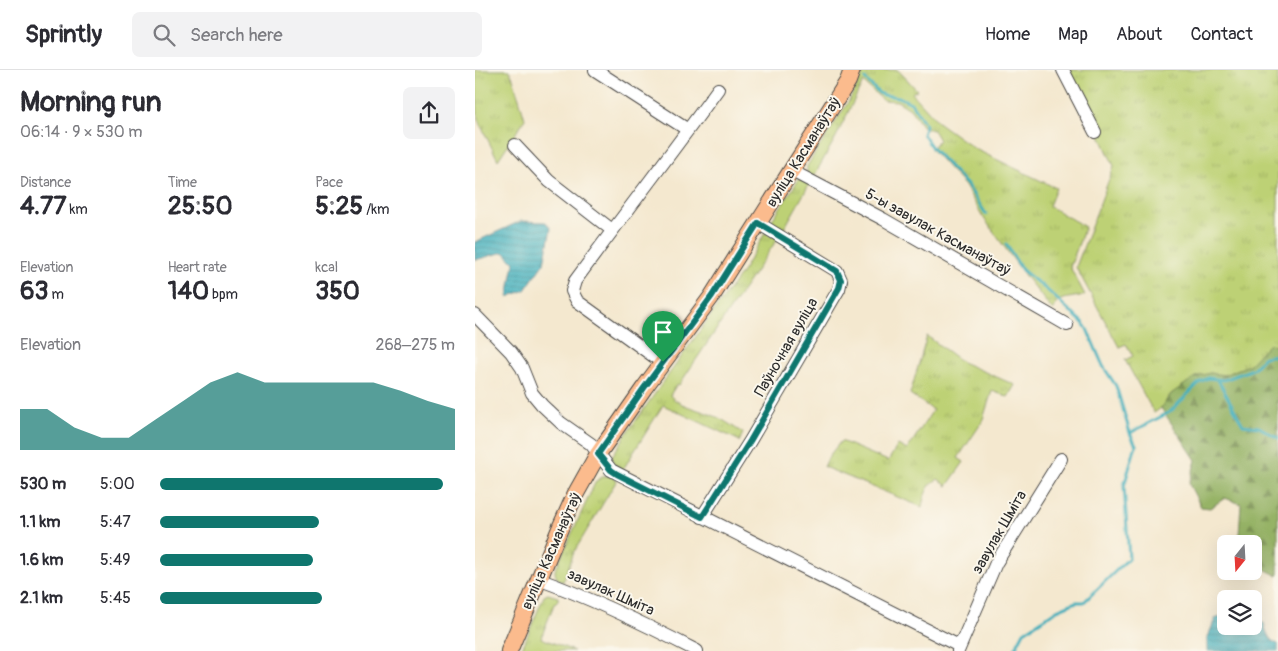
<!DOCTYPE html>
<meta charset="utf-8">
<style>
body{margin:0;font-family:Pangolin,sans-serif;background:#f2f2f3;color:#2b2b33;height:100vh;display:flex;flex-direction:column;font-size:19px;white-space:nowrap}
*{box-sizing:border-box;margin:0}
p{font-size:16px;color:#7c7c81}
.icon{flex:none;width:28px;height:28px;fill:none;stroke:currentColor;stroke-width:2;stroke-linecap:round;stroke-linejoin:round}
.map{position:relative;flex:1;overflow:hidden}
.panel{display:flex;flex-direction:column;background:#fff;width:475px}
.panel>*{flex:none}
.needle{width:32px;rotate:198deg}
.buttons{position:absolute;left:742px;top:465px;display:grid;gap:10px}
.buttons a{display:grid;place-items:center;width:45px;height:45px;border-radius:8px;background:#fff;box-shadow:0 5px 20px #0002;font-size:25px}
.pin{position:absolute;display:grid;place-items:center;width:42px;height:42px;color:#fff;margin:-51px -21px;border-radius:50% 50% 50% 0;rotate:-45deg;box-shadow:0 0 5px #0007}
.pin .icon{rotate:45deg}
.round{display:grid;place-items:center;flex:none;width:52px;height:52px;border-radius:8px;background:#f2f2f3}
.headline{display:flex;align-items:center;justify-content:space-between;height:85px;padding:0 20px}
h1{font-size:28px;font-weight:700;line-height:38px}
.figures{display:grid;grid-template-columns:repeat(3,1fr);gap:8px;height:85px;padding:5px 20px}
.figures div{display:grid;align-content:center}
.figures b{font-size:25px;font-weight:700}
.figures small{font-size:14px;font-weight:400}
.figures p{font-size:14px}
.chart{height:140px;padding:10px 20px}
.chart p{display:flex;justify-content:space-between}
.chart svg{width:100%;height:90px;margin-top:5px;fill:#0f766e;opacity:.7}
ul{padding:0 20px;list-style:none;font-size:16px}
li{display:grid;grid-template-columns:80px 60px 1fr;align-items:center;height:38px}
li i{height:12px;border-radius:6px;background:#0f766e}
header{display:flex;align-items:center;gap:30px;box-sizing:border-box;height:70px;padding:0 25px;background:#fff;border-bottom:1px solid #e1e1e2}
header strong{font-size:24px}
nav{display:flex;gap:28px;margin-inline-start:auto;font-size:18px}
.search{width:350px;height:45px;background:#f2f2f3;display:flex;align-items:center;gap:12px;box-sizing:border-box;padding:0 18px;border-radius:8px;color:#7c7c81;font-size:19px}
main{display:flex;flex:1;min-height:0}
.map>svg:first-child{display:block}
</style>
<header>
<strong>Sprintly</strong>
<div class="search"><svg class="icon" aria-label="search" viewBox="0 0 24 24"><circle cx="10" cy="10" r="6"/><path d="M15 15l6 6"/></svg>Search here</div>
<nav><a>Home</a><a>Map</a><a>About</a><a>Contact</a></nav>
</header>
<main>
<section class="panel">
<div class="headline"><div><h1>Morning run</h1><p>06:14 · 9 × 530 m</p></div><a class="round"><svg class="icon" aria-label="share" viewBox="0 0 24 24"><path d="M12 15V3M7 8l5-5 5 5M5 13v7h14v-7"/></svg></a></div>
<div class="figures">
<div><p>Distance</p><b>4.77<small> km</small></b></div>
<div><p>Time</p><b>25:50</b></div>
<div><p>Pace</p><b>5:25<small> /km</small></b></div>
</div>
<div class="figures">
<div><p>Elevation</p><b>63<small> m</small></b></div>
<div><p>Heart rate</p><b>140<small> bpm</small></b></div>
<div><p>kcal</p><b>350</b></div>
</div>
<div class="chart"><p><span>Elevation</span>268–275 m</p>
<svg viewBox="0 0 160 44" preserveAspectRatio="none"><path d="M0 44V24L10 24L20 33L30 38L40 38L50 29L60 20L70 11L80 6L90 11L100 11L110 11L120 11L130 11L140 15L150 20L160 24V44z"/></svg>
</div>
<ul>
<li><b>530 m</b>5:00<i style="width:96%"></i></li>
<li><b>1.1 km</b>5:47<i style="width:54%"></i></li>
<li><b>1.6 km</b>5:49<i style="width:52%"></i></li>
<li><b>2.1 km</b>5:45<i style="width:55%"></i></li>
</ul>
</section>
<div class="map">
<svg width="803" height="581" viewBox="0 0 803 581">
<defs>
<pattern id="grass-tufts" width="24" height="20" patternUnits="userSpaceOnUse" patternTransform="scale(1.25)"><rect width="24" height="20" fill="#bdd174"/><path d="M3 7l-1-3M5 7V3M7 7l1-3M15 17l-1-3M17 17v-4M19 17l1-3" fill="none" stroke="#a3b465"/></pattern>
<pattern id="forest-firs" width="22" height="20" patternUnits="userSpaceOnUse" patternTransform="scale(1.25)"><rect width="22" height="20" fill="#96b366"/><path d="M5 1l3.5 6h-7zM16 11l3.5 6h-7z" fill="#7b9254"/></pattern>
<pattern id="water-rules" width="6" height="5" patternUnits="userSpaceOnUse" patternTransform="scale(1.25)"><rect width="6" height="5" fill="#40afbc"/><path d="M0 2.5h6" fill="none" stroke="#368f99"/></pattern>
</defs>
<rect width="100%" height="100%" fill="#fbf7ec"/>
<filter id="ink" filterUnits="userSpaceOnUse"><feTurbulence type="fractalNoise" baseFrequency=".02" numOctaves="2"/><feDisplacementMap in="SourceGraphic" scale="10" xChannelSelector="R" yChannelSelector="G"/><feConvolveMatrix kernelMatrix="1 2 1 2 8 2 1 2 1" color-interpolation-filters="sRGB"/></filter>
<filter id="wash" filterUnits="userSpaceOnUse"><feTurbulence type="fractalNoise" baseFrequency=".0096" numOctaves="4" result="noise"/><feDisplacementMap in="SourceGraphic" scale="20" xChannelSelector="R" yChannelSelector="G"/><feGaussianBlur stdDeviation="1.12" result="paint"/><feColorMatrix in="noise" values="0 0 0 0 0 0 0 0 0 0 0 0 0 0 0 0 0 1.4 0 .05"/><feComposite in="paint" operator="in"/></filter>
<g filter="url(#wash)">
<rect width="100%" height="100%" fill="#f4e8cf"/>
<path fill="url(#grass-tufts)" stroke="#747e50" d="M0,0H34L38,8L50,49L23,90L3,50Z
M390,0H423L442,20L437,23L464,53L500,79L581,118L574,136L610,157L595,197L610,225L588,229L582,232L578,241L551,207L508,147L490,116L456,79L464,70L458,60L448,57L435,39L422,31L408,30L388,12L361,67L338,108L332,103V96L374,31Z
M593,0H803V277L794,275L774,295L749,305L735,303L696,324L686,338L679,343L650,290L658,286L651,274L644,277L601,197L639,96L617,48Z
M324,109L335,113L306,164L295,156V153Z
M290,163L303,168L204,315L202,314L195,325C201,335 226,340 237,345C248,349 258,357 268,363L264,372L263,370L188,335L147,401L139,396L137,386L154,360L269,199Z
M452,266L487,292L540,315L533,327L517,321L507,352L483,388L489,392L472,416L463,409C452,414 449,426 447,437L349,397L354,386L366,371L413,391L423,375L432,380L458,340L435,324Z
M129,406H135L142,410L99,482L88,512C82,509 80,507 80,500L121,411Z
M73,524L83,527V530L79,534L66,568L99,581H46L69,526Z"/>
<path fill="url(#forest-firs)" stroke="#606f48" d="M794,274L803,277V506C784,496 779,497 779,474H770L764,465L766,434L750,428L735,438L726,437L714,414L721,390L686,338L696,324L720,307L735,303L749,305L774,295Z"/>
<path fill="url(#water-rules)" stroke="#366d74" d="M46,151L71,152L76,159L69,193L50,220L33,227L39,193L29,182L0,190V172Z
M751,544V556H763L770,563L780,558L783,552L789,553C791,562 794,571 803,574V581H732V569L740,549Z"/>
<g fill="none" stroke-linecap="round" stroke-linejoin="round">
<path stroke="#40afbc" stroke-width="3" d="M390,9L404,23L409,25L424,27L436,33L451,55L448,64L457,78L492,115L511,144
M531,174L547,200L572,220L608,253L612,259L628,296L641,316L655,363L661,375L649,416L654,488L609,532H601L582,540L549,562L539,581
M743,310L768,355L784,357L803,368
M655,363L695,342L725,312L733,308L749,310L778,299L789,287L803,285"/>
</g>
</g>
<g filter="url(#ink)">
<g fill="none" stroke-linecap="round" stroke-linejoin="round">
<g stroke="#494744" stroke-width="14">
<path id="minor" d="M120,0L213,60
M588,0L620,62
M40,75L74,111L137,160
M317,101L408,149L592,255
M0,245L36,282L47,298L57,323L67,335L86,353L116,374L136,400L484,576
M188,293L102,231L97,221L100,211C147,147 196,84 243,19
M227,447L275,371L364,219L366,210L362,201L283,153
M63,509C118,529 170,554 222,581
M483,581L521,493L586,389"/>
</g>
<g stroke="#494744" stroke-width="18">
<path id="major" d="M34,581L86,456L100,425L123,384L169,318L237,226L373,11L377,0"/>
</g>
<use href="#minor" stroke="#fff" stroke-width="12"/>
<use href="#major" stroke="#fbbb8d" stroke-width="16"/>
</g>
</g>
<g fill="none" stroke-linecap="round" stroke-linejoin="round" filter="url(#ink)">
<g stroke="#fff" stroke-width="10">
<path id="route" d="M283,153L362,201L366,210L364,218L275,371L227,447L142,404L136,400L123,384L169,318L237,226Z"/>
</g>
<use href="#route" stroke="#0f766e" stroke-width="6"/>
</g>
<g text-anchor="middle" stroke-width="4" stroke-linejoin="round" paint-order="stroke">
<g font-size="15" fill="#2b2b2b" stroke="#fbf7ec">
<text transform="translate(328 82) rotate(-58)" y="5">вуліца Касманаўтаў</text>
<text transform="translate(463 162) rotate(29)" y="5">5-ы завулак Касманаўтаў</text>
<text transform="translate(311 277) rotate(-60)" y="5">Паўночная вуліца</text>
<text transform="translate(524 462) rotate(-60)" y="5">завулак Шміта</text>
<text transform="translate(76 481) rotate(-66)" y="5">вуліца Касманаўтаў</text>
<text transform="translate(136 522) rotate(24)" y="5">завулак Шміта</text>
</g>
</g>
</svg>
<div class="buttons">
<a><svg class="needle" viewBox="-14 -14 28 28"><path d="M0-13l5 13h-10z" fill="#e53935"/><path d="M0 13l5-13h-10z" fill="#7c7c81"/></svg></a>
<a><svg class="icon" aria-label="layers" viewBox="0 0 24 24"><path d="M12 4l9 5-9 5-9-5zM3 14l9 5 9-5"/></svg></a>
</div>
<div class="pin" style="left:188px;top:292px;background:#1e9e55"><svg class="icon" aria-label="arrive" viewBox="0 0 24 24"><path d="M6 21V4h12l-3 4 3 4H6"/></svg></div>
</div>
</main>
